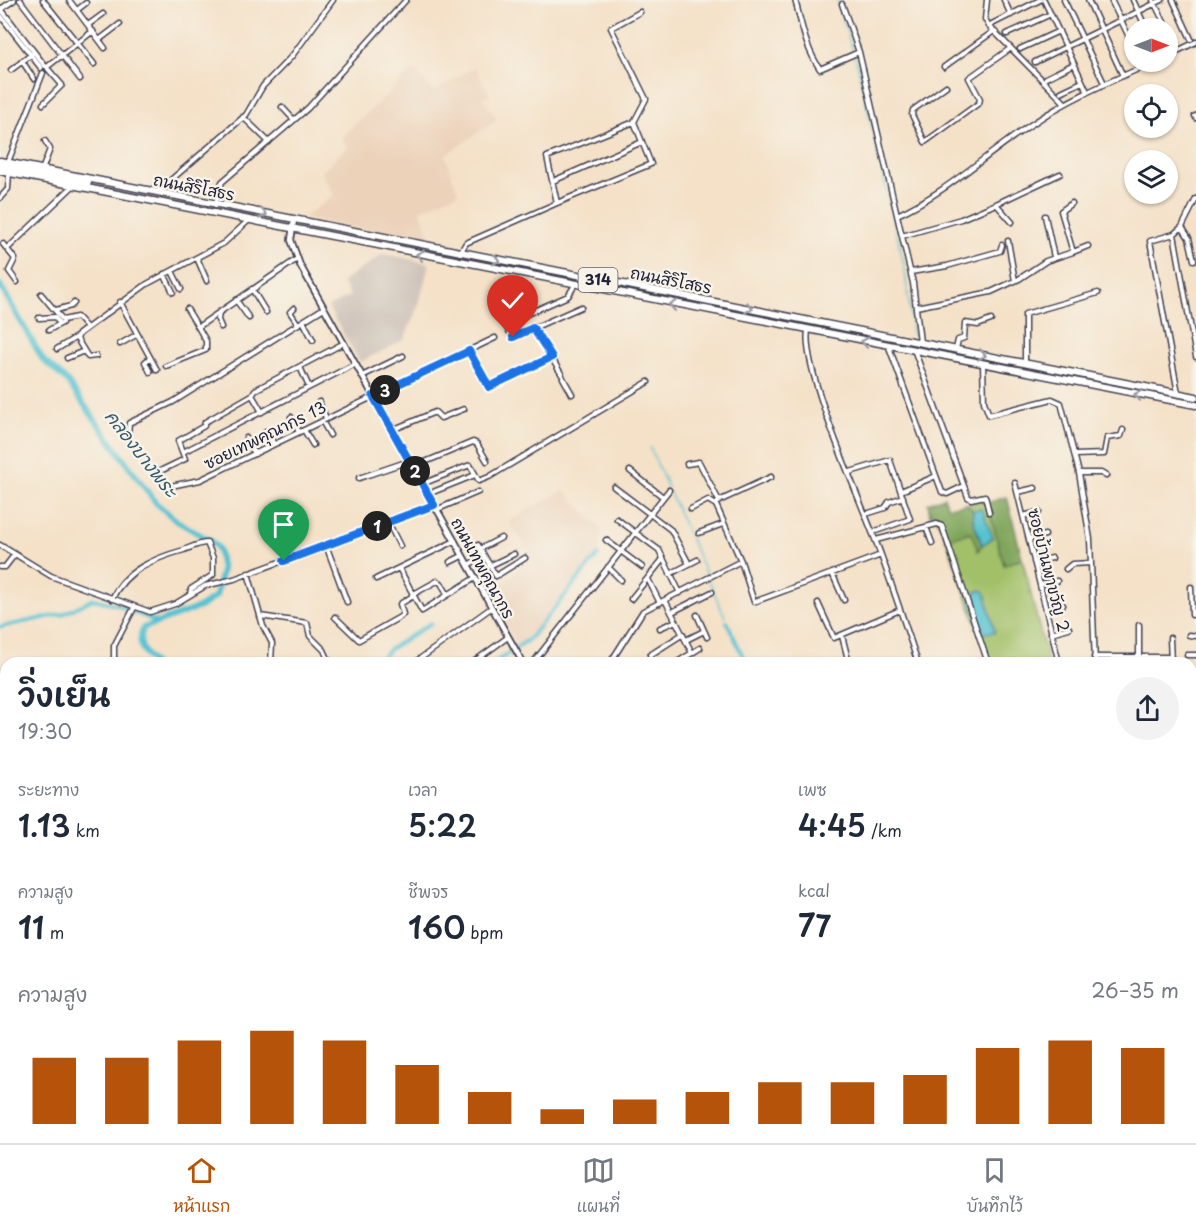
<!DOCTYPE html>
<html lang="th">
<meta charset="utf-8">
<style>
body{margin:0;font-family:"Playpen Sans","Playpen Sans Thai",sans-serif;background:#f2f2f3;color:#1f2937;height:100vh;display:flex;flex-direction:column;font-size:22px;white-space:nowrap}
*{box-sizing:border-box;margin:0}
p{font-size:20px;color:#747a83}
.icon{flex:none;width:33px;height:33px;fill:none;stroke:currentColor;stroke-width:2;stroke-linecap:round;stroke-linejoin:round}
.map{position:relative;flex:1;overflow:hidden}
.side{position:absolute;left:0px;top:657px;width:1197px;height:486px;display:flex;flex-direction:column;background:#fff;border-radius:18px 18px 0 0;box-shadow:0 2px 4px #0004}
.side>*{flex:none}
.needle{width:39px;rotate:90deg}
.controls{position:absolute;left:1124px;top:18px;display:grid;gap:12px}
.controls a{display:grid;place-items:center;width:54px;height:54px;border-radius:50%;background:#fff;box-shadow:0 2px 4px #0004;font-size:30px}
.pin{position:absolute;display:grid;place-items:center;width:51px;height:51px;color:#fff;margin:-62px -26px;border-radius:50% 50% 50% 0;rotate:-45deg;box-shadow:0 0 6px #0007}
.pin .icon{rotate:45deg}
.km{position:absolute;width:30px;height:30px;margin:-15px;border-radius:50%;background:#222;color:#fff;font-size:16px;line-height:30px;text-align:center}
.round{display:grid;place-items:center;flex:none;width:63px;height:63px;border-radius:32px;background:#f2f2f3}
.headline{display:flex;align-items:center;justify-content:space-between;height:102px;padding:0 18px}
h1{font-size:33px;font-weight:600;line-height:45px}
.metrics{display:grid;grid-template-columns:repeat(3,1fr);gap:9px;height:102px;padding:6px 18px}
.metrics div{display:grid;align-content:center}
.metrics b{font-size:30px;font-weight:600}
.metrics small{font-size:16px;font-weight:400}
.metrics p{font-size:16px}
.chart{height:168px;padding:12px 18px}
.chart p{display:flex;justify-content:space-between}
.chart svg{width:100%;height:108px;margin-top:6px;stroke:#b45309;stroke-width:6}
.dock{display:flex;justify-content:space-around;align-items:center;height:84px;border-top:2px solid #e0e1e3;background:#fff;font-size:16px;color:#747a83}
.dock a{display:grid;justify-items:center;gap:3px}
.dock .current{color:#b45309}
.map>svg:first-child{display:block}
</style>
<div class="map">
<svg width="1196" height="1143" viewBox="0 0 1196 1143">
<rect width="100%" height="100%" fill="#f7f3e8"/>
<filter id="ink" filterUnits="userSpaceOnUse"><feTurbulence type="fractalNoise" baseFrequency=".0167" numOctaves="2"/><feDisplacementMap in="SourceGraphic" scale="12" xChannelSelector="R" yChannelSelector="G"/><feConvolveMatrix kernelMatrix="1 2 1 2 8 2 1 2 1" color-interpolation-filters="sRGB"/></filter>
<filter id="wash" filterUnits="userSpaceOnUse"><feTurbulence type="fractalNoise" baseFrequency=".008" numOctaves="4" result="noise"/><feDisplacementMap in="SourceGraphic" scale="24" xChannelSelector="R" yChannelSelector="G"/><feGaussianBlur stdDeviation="1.35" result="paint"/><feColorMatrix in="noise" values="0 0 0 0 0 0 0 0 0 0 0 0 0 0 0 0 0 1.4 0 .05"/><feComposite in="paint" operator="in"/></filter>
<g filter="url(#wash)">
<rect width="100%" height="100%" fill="#f4e1c8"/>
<path fill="#ecd2b9" d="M475,67L490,94L483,98L497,120L445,155L458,193L420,210L433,243L303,218L334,195L321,172L348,147L341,138L414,69L434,92Z
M564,490L602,530L599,552L531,641L519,649L488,594L533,557L508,521Z"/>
<path fill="#cec2b9" d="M383,254L429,263L419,304L404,340L360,362L328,307L350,296L342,282Z"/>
<path fill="#a1c068" stroke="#627152" stroke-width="1.5" d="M984,500L992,517L1004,565L1022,558L1048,663H990L946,539L972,531L970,510L966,504Z"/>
<path fill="#80a65c" stroke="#51644c" stroke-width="1.5" d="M944,497L948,507L966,504L973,510V520L982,545L978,551L971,532L946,539L935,514L930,515L928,503Z
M1007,497L1022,558L1004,565L987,503Z
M2,804L6,807V890H0Z
M0,1065H6V1137H39V1143H0Z
M357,1137H542L547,1143H353Z"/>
<path fill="#57c2d2" stroke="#3c7286" stroke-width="1.5" d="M982,509L993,538L982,545L973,519V510Z
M981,590L985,592L995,632L983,633L969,595Z
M0,890H6V994H0Z
M542,1137H621L623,1143H547Z"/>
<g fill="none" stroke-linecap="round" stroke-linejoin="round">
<path stroke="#57c2d2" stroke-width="1.5" d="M837,0L857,64L904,264L913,335
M650,448L668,488
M670,493L707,576
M709,581L725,617"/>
<path stroke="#57c2d2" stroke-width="4" d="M727,622L746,663
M0,627L63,614L93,599L115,604L157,622
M376,663L390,649L431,623
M494,663L529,639L598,555
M0,790L6,797
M1191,923L1196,927
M35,1137L36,1143
M153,1143L155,1137
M299,1143L302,1137"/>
<path stroke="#57c2d2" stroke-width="6" d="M0,285L43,360L66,380L156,503L177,521L211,541L218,548L222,570L216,596L200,607L143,628C137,644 142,651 153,663"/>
</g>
</g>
<g filter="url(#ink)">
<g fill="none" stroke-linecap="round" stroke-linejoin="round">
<g stroke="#423f50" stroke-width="7">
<path id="minor" d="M20,0L80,79
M43,0L94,64
M69,0L105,48
M795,0C802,25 805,47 820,69L859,52
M987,0L985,19L989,26L1065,103
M1004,0L1011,15
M1044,0L1086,89
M1064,0L1103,81
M1088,0L1123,76
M1111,0L1134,47
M1133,0L1146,28
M1153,0L1167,28
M1173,0L1191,39
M842,4L859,52L897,215
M1,9L45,66
M1,9L14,0
M77,10L86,3
M0,15L41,68
M992,24L1040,0
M88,25L103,14
M1167,30L1175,46
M1007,34L1051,14
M99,40L120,24
M1020,49L1059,31
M1167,56L1196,42
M22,61L34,79
M1035,62L1162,0
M1141,62L1142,63
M47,67L93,31
M944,67L994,31
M11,70L32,54
M1046,78L1074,64
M946,86L913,110L912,115L925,142L979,103L980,99L969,78L1011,48
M1061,92L1082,82
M43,104L62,85L48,69
M282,107L294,120
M1195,116L1196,118
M243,117L269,142
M8,162L43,73
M42,170L50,149L45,141
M553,181L642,142
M157,192L246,115L263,86L292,56L333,0
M0,198L8,189L9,173
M557,203L651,164L634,122
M1072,203L1061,211L1073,252L1088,246
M996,204L1060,174
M215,205L222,182L308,108L406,0
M1045,216L1054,257
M1182,227L1189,238L1194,260
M1174,234L1196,357
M902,236L961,219L996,204L1012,222
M1008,241L1015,281
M3,244L15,259L9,271L17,282
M8,248L73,186
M460,253L466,243L557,203L547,157L634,122L646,99L611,28L640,12
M197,258L207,281
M172,271L181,289
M911,272L947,266L1000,251L1002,245
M164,274L173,292
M575,285L568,296L504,324L513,337L581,307
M252,289L266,312
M41,294L63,320L77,317L87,328
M236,300L249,318
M120,302L157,370
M916,307L991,292L1019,279L1046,261L1073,252
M294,308L290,312L298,324
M187,309L198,327
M56,310L71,306L74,303
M219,312L218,320L221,327
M39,318L55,317L60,324
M303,321L313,340
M533,328L562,375
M49,330L62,323
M808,331C801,371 865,510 881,555C894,591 906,627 918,663
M920,342L913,283L897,215C948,192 988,152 1035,122C1072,97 1114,80 1154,62
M120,344L136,335
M889,347L942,492L947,494L964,486
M57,349L78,336
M956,349L958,340L964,338L965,323L978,325L991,320
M469,351L489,387L552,357
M915,352L968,497L971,499L985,496L989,512
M96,356L88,357L77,339L79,334L147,284L224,243L248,221
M67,358L84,351
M150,358L145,362L150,372
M1025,363V314L1098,293
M983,364L984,402L989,415L1052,399L1061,403L1079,473L1090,539L1095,663
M166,366L206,350V341L198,327L297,259
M300,367L309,387
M362,376L403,356
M563,378L572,394
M1178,393L1150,241L1174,234L1182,227L1196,199
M252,395L262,412
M319,402L326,418
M291,417L299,432
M322,421L330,435
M304,430L313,445
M392,430L435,412L441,418L464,409
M266,431L274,444
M128,435L129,423L173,402L324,308
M246,438L255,454
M183,452L355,364
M1075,455L1104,454L1107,438L1121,436L1123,430
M687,464L699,462L719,501
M413,467L473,442L477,444L487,461
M630,471L663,497
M850,472L890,460L910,519L873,532
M1079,473H1101L1106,476
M154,474L185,459L178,441L204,426L205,422L252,395L255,390L344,343
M771,477L719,501L716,505L741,561L754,602L881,555
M359,478L409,461
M1015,483L1059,663
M422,484L470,465L479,481L489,477L648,382
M166,487L200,480L495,338
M614,487L671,530L689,564
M901,491L936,476
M1018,492L1035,488
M428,494L475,475
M691,509L708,500L716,505
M436,510L478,492
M866,514L885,508L889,502L903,497
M1023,516L1039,512
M617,519L659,550L680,593
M388,522L400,546
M926,527L932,543
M699,533L723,524
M1029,539L1045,535
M606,540L642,567
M876,540L937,524L942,526L988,663
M0,545L51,576L150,612L175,604L205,586L234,579L434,505
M326,545L347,602
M478,545L496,576L525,558
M480,549L501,538
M450,562L462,556
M1034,562L1052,558
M468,565L484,556
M489,566L514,554
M0,567H5L15,554
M608,567L621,580
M399,568L422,611L475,578
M1066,569L1072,564L1091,563
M248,573L263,626L272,643L271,663
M832,573L844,600
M670,574L697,560
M376,579L455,541
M648,579L660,603
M1040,585L1057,581
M1191,587L1192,615
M412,595L437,581L441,583L448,595
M112,599C125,570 155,558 184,550C192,547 199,543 207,543L213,558V575L191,589L190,594
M631,599L663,559
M665,600L692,653
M818,603L834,638L900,610
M1046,610L1063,605
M672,612L712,592
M697,615L707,637
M260,616L307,623L310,636L324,650L330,663
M335,617L359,640L400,617L403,614L400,604L413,596
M660,628L676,621
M1051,633L1069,628
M1189,635L1196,636
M842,636L849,663
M1170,638L1171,663
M686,640L704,631
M650,655L683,634
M1187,655H1196
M1094,657H1171
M1139,657V625
M114,663V646L134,608
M414,663L491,608
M472,663L508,637
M533,663L669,490
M610,663L643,611L741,561
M676,663L700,648
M1191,680L1196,678
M1194,697H1196
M1191,710H1196
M1191,762H1196
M1191,808H1196
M1191,824H1196
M1191,990L1196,992
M1191,1134L1196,1132
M41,1137L42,1143
M832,1137L833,1143
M1004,1137L1028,1141
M1046,1137L1064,1142
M1065,1137L1064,1142L1073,1143
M899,1141V1137
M744,1142L776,1137
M194,1143L196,1137
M931,1143V1137
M1089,1143L1090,1137
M1169,1143L1183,1137"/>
</g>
<g stroke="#423f50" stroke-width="8">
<path id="major" d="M294,220L291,240L300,265L523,663
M743,1137L744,1143"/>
</g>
<g stroke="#423f50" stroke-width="9">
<path id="highway" d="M0,161L1196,397
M0,166L88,183
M0,171L1196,405"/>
</g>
<use href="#minor" stroke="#fff" stroke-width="4"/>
<use href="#major" stroke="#fff" stroke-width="4.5"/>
<use href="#highway" stroke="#fff" stroke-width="6"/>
</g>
<defs><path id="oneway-chevron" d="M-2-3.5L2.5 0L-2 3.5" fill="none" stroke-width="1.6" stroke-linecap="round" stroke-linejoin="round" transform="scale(1.5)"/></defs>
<g stroke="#9c9ca7">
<use href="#oneway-chevron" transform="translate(263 214) rotate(11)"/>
<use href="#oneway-chevron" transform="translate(420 255) rotate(-169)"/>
<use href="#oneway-chevron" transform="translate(496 260) rotate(11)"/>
<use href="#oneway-chevron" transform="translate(673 305) rotate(-168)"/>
<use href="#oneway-chevron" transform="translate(749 308) rotate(11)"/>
<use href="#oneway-chevron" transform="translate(865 342) rotate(-169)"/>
<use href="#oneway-chevron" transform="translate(982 355) rotate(12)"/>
<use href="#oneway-chevron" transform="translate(1138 395) rotate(-170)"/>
</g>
</g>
<g fill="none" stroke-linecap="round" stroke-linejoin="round" filter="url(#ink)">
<g stroke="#fff" stroke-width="12">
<path id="route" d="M284,561L434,505L373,396L469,351L489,387L552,357L533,328L513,337"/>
</g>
<use href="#route" stroke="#1a73e8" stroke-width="8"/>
</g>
<g text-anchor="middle" stroke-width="5" stroke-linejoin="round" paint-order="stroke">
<rect fill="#f7f3e8" stroke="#62616f" stroke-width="1.5" x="578.5" y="268" width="39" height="24" rx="4.5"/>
<g font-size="15" font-weight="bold" fill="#22223b">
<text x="598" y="285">314</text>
</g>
<g font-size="16" fill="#22223b" stroke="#f7f3e8">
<text transform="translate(194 187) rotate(11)" y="6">ถนนสิริโสธร</text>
<text transform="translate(671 280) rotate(11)" y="6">ถนนสิริโสธร</text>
<text transform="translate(265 435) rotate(-26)" y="6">ซอยเทพคุณากร 13</text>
<text transform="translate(483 568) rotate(61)" y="6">ถนนเทพคุณากร</text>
<text transform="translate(1049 570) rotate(76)" y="6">ซอยบ้านพาขวัญ 2</text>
</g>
<g font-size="18" font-style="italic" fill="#355a70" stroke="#f7f3e8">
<text transform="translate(141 454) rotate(52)" y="6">คลองบางพระ</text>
</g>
</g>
</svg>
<div class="controls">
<a><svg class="needle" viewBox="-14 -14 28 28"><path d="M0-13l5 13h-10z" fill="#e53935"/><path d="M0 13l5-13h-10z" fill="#747a83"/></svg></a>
<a><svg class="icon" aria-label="locate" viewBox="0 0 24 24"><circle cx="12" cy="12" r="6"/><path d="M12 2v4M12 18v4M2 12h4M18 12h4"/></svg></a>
<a><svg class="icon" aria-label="layers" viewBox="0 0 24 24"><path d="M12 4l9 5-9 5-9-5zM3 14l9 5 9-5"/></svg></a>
</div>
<div class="pin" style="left:284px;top:561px;background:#1e9e55"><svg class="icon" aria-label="arrive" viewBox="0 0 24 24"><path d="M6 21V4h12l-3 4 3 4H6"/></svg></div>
<div class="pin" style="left:513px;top:337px;background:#d93025"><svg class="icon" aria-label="check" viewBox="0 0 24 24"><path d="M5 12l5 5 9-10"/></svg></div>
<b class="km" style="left:377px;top:526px">1</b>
<b class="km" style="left:415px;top:471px">2</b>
<b class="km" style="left:385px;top:390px">3</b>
<section class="side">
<div class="headline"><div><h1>วิ่งเย็น</h1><p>19:30</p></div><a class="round"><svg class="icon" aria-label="share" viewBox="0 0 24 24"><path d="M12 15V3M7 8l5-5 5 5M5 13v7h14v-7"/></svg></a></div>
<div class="metrics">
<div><p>ระยะทาง</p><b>1.13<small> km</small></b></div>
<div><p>เวลา</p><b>5:22</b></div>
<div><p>เพซ</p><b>4:45<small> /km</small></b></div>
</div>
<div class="metrics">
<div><p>ความสูง</p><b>11<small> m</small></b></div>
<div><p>ชีพจร</p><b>160<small> bpm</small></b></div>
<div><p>kcal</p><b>77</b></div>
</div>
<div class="chart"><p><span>ความสูง</span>26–35 m</p>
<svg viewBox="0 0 160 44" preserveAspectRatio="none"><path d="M5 44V17M15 44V17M25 44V10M35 44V6M45 44V10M55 44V20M65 44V31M75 44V38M85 44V34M95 44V31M105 44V27M115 44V27M125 44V24M135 44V13M145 44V10M155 44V13"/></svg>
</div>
</section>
</div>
<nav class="dock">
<a class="current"><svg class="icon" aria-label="home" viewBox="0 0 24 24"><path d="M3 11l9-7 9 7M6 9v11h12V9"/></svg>หน้าแรก</a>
<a><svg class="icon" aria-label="map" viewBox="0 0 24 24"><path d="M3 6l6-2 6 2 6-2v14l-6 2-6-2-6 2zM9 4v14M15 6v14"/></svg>แผนที่</a>
<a><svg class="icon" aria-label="saved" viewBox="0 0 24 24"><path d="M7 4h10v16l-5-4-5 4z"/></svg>บันทึกไว้</a>
</nav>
